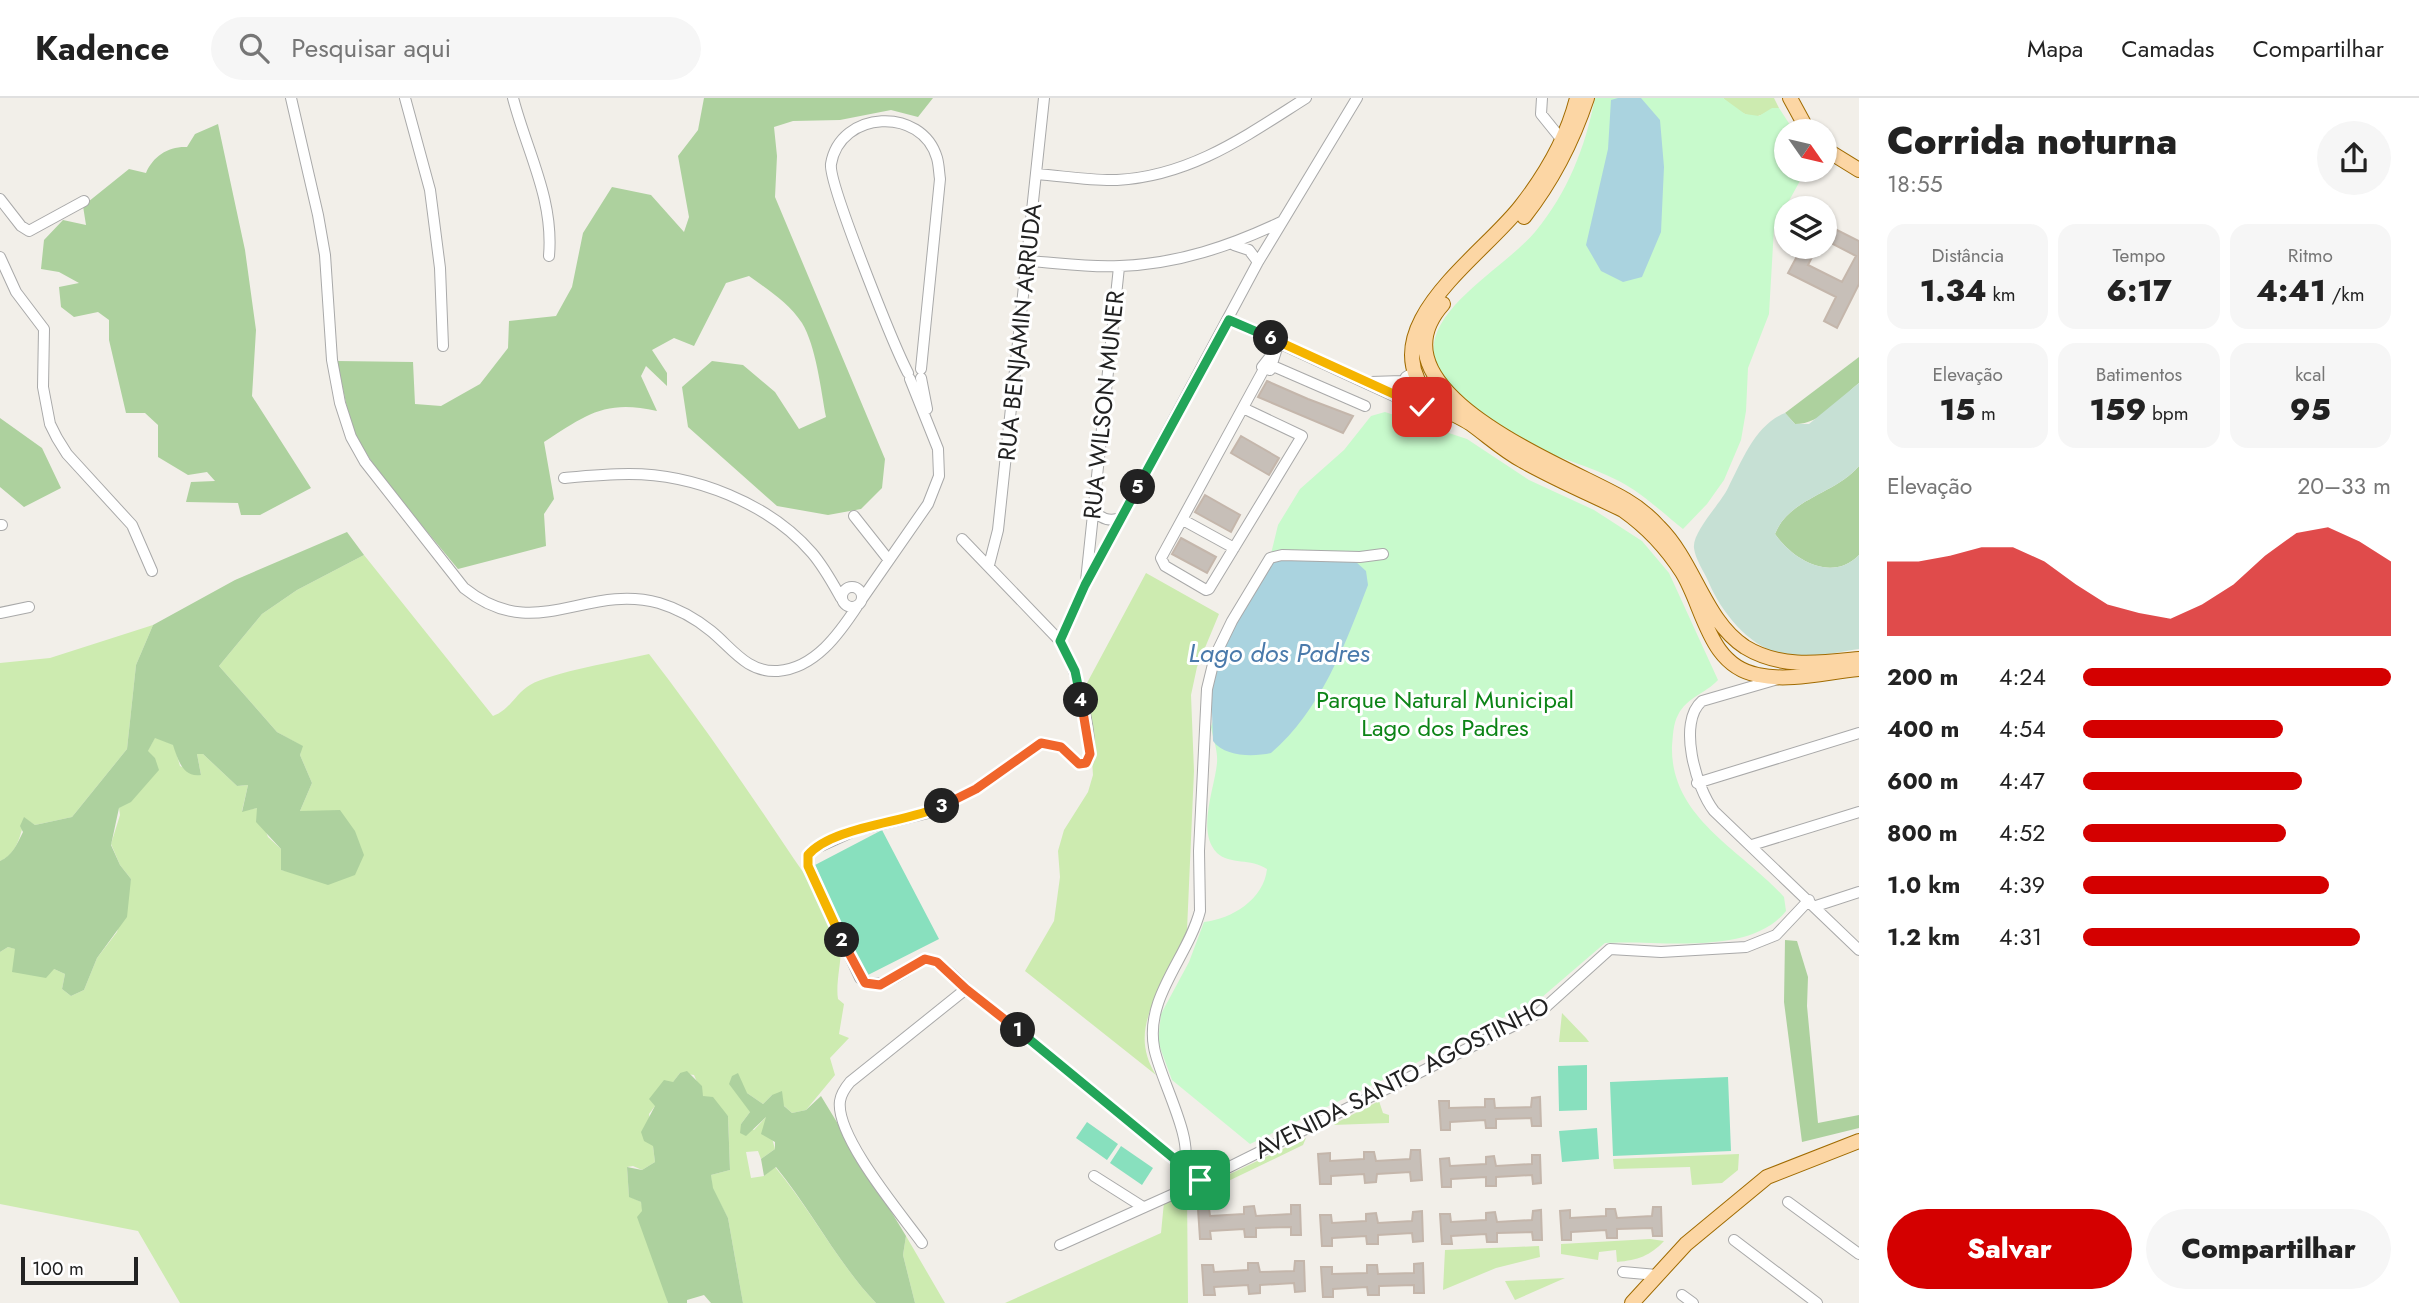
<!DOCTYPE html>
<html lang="pt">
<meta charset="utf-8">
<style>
body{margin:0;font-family:Jost,sans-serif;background:#f6f6f6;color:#222;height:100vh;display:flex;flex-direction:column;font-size:26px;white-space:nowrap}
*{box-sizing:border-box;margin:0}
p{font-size:23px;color:#767676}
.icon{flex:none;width:38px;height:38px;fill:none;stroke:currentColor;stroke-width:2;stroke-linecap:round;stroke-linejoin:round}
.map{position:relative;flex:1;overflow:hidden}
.drawer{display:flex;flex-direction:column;background:#fff;width:560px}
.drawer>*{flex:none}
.needle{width:46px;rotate:124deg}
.tools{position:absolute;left:1774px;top:21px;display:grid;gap:14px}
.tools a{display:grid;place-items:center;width:63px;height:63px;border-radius:50%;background:#fff;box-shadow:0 2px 5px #0004;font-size:35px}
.scale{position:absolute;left:21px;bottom:18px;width:117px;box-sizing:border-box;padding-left:7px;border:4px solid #222;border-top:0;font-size:19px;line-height:24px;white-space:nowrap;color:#222;-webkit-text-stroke:5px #fff;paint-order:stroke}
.pin{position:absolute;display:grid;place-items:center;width:60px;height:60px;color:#fff;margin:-30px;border-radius:14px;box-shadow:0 4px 10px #0006}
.km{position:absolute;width:35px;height:35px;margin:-18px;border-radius:50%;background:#222;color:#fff;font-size:19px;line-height:35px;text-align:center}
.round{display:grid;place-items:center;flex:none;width:74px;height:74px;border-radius:37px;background:#f6f6f6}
.overview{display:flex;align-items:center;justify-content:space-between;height:119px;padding:0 28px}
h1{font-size:38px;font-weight:800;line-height:52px}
.figures{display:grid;grid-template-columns:repeat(3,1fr);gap:10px;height:119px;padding:7px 28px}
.figures div{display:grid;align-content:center;border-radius:18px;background:#f6f6f6;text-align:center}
.figures b{font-size:30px;font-weight:800}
.figures small{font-size:19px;font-weight:400}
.figures p{font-size:19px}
.chart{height:196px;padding:14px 28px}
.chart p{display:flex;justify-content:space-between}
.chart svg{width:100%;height:126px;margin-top:7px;fill:#d40000;opacity:.7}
.action{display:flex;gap:14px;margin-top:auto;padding:14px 28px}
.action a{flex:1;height:80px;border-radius:42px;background:#d40000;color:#fff;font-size:28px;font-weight:800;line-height:80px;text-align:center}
.action a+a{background:#f6f6f6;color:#222}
ul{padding:0 28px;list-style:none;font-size:23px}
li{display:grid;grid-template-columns:112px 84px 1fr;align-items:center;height:52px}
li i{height:18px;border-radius:9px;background:#d40000}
header{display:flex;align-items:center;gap:42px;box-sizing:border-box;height:98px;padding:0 35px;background:#fff;border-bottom:2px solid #e0e0e0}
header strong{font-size:33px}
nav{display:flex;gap:38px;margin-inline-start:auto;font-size:24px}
.search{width:490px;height:63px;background:#f6f6f6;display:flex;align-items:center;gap:18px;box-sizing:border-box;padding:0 24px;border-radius:38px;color:#767676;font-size:26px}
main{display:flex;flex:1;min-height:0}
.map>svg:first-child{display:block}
</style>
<header>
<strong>Kadence</strong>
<div class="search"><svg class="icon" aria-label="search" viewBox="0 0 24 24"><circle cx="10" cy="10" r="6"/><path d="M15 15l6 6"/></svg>Pesquisar aqui</div>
<nav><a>Mapa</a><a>Camadas</a><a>Compartilhar</a></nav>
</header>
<main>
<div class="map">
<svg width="1859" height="1205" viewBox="0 0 1859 1205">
<rect width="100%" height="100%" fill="#f2efe9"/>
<path fill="#cdebb0" d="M1723,0H1774L1779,10C1770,10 1766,16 1758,18C1745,20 1732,8 1723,0Z
M364,457L493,618C510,612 515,596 530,587C552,574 620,563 649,556C700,622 747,691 794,761C808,782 834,814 840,839C844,855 835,883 838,901L844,906L839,936L849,940L830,960L835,977L806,1012L792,1015L772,997L763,1006L747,995L750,1014L741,1026L754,1032L766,1019L775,1051L761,1061L758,1053L746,1054L751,1080L764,1078L775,1069C812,1113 837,1164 876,1205H743L728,1120L712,1090L711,1077L730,1072L728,1018L703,998L694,977L680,975L649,1016L655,1064L642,1072L633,1068L627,1069L629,1098L641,1104L668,1205H180L138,1133L0,1106V854L8,849L16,851L13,874L54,871L65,876L62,891L71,898L84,892L97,860L117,834L131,781L120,767L111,746L120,717L119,710L155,639L174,647L180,668L201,677L197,656H203L237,688L248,687L242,713L257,710L268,739L281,751V772L296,775L308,715L300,713L312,685L300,657L302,648L277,634L219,568L262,516L297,492Z
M1146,475L1219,516L1197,569L1191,597L1194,673L1187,832C1174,882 1122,924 1156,977L1025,873L1054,823L1060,779L1058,753L1064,732L1088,694L1093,677L1087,585Z
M153,527L136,567L127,651L72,719L35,727L24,720C22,736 16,757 0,763V565L50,560Z
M1562,915L1586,940L1589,944H1559Z
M1379,1003L1383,1015L1389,1017V1025L1332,1027Z
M1306,1040L1303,1047L1193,1100L1190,1095Z
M1739,1056L1738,1072L1722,1085L1692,1087L1690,1069L1614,1071L1613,1061Z
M1187,1092L1188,1205H1005L1161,1135L1164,1104Z
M906,1138L945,1205H915L903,1157Z
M1650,1141L1664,1143C1650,1158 1638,1162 1617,1164L1616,1152L1599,1154L1598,1162L1561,1156V1146Z
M1539,1148L1540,1159L1496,1170L1443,1192L1445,1152Z
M1565,1180L1515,1202L1505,1183Z"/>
<path fill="#add19e" d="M704,0H933L918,19L891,12L840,22L793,23L774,29L777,58L775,99L885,361L882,390L861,411L828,417L777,408L688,329L682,289L712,263L743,267L775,294L799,331L826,319C821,292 816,248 802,225C789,205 767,191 749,178L726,185L694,248L674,240L652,252L667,275V288L646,268L641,278L657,313C605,301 586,317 544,344L554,401L544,416L546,448L458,471L381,378L352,333L337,263L413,264L415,306L441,308L480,286L508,250L509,223L556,218L572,189L583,135L612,89L651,97L684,134L689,119L678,58L698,32Z
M218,26L245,152L256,232L252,298L311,390L260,417H241L238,405L186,404L191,384L215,383L207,374L188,377L158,359V327L145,315H126L109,242V222L98,214L74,219L61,209L59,189L79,185L59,174L41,171L44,142L63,122L86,127L83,108L129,71L146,75C153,58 169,48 187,49L195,36Z
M1859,259V285C1839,301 1822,326 1795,326L1785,315Z
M0,320L42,350L61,390L24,409L0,389Z
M1859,368V457C1832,485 1793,462 1775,436C1789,400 1834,397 1859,368Z
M347,434L364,457L297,492L262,516L219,568L277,634L303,648L300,657L312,685L300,713L340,712L355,733L364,757L355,777L328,787L281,772V751L256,724L257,710L242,714L248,687L237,688L203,656H197L201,677C183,680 178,662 173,647L155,640L148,653L155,660L159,672L131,704L119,710L111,747L120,767L131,781L127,819L97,860L84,892L71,898L62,891L65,876L54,871L46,880L12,874L15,851L8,849L0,854V763C12,758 17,746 23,734L20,728L24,719L35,727L72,719L127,651L136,567L153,527L235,482Z
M1785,842L1797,843L1808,879L1807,908L1818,1025L1859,1017V1030L1802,1044L1784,904Z
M687,973L702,988L703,998L713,999L728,1018L730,1072L711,1077L713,1090L728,1120L743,1205H711L704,1197L687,1202V1205H668L637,1119L642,1113L641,1104L629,1099L627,1069L642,1072L655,1064L653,1048L644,1043L641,1034L655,1008L649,1001L664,982L673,984L680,975Z
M738,975L747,995L763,1006L772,997L782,993L784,1008L792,1015L806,1012L821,998L906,1138L903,1157L915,1205H876C837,1164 812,1113 776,1069L764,1078L761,1061L775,1051V1044L761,1036L766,1019L746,1038L740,1035L741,1026L750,1014L729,986L732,978Z"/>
<path fill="#c6e0d4" d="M1859,285V368C1834,397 1789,400 1775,436C1793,462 1832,485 1859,457V551C1836,554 1807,562 1784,557C1749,549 1722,515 1709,485C1705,475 1695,461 1694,450C1692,434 1721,405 1728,390C1742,363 1755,327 1785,315L1795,326H1809Z"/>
<path fill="#c8facc" d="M1595,0H1723L1745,16L1759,18L1772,10H1779L1794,33H1787V72H1806L1774,130L1769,216L1748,270L1746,313L1741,342L1724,382L1707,406L1683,431C1663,415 1642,395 1619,383C1590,368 1556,360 1527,345C1506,333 1484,317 1465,303C1378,234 1494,182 1535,134C1568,94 1585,50 1595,0Z
M1385,314L1467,341L1529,382L1594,412L1642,443L1669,475L1718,582C1705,596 1687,599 1678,617C1673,626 1673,638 1672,648C1670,720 1742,752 1784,799L1786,813C1749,860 1656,841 1605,845L1541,900L1393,977L1250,1046L1172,982L1158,944L1161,916L1189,864L1204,824C1232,821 1264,801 1267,771C1251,760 1230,767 1217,755C1196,734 1215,689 1217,665C1218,651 1213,642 1211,629L1270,460L1278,427L1300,391L1344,352L1371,318Z"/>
<path fill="#88e0be" d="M882,732L939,841L864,879L815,767Z
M1587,967V1012L1559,1013L1558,968Z
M1728,979L1731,1053L1613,1058L1610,984Z
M1087,1024L1118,1046L1107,1062L1076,1040Z
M1597,1030L1599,1061L1562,1064L1559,1033Z
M1121,1048L1153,1070L1142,1087L1110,1065Z"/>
<path fill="#aad3df" d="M1618,0H1641L1660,22L1664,69L1661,134L1642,179L1623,184L1601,173L1586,147L1608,51L1611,2Z
M1270,460L1355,463L1366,473L1368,487C1345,547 1321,612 1271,655C1253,659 1225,659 1213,643L1211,586L1217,558Z"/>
<path fill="#c7bfb8" stroke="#c4b6ab" stroke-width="2" d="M1825,126L1859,143V186L1837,230L1824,223L1836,199L1788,175L1802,149H1817L1808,167L1842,184L1856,158L1825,142Z
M1267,283L1308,301L1353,318L1343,335L1258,299Z
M1241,338L1279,360L1269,377L1231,355Z
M1205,397L1240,417L1231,434L1195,414Z
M1181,440L1216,459L1207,475L1172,456Z
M1540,999L1541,1028H1532L1531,1020L1496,1021V1030H1486L1485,1022L1450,1024V1032H1441L1439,1003H1449V1010L1485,1009V1001H1494L1495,1010L1531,1009L1532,1000Z
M1411,1052H1420L1422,1082L1411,1083L1410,1074L1377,1076L1376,1084L1365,1085L1364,1076L1331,1078V1086H1320L1318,1056L1330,1055V1063L1364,1061V1054H1374L1376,1063L1410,1061Z
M1532,1057H1540L1541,1085L1533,1086L1532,1077L1496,1079V1088H1486V1079L1451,1081V1089H1442L1440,1061L1449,1060L1450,1068L1486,1066V1059L1494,1058L1496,1068L1532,1066Z
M1291,1107H1300L1301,1137H1291V1129L1256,1130V1139H1245L1244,1131L1210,1133L1211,1141H1200L1198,1111L1209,1110L1210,1118L1244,1116V1109L1254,1108L1256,1118L1291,1116Z
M1653,1109H1661L1662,1138H1653L1652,1130L1617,1131V1140H1607L1606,1132L1571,1134V1142H1562L1560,1113L1570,1112V1120L1606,1118V1111H1615L1617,1120L1652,1118Z
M1541,1112L1542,1142H1533L1532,1134L1497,1135V1144H1487L1486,1136L1451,1138L1452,1146H1442L1440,1116H1450L1451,1124L1486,1122V1115L1495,1114L1497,1124L1532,1122L1533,1113Z
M1422,1113L1423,1143L1413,1144L1412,1135L1378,1137V1146H1367L1366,1138L1332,1140V1148H1322L1320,1117H1331L1332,1125L1366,1123V1116L1376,1115L1378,1125L1412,1123L1413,1114Z
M1295,1163H1304L1305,1193L1295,1194L1294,1185L1260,1187V1195L1249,1196L1248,1187L1214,1189L1215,1197H1204L1202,1167H1213L1214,1174L1248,1172V1165H1258L1260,1174L1294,1173Z
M1423,1165L1424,1195H1414V1187L1379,1188V1197H1368L1367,1189L1333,1191V1199H1323L1321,1169H1332V1176L1367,1175V1167H1377L1378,1176L1414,1175V1166Z"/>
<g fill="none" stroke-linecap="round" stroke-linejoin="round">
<g stroke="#a9a9a9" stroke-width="12">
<path id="minor" d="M291,0L318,117L325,157L332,262L340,305L351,339L365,364L464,490C535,547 584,485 659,505C679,511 695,520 711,533C732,550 747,575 778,573C815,570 839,536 858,507
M405,0L430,92L440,170L443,248
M513,0C527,54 554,101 549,158
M1542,0L1541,16L1562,42
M1037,76C1063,78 1091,83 1117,82C1191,78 1246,38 1306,0
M0,101L21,128L29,133L84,103
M1234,147L1249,152L1258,164
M0,159L16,194L44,231L43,289L50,326L57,340L67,356L132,427L152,473
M1029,163C1059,165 1090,170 1120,168C1178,166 1230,148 1281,124
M1229,222L1407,304L1421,306
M1277,250L1270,272L1262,269Z
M1273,268L1365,308
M908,275C895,250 828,85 831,66C840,12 922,8 937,60C939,67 939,75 940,81L921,271
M921,280L927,311
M1371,284L1402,283
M1407,304L1401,288L1406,279L1414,274
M1243,310L1302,338L1209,491L1206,492L1165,468L1161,460L1264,271
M564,380C586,378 607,376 629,376C694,376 769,405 812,455C824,469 832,484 841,500
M1092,410C1100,421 1109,424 1121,420
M854,418L888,461
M1183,422L1234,450
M0,427H2
M962,441L1060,543C1076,567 1092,632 1089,661L1079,666L1061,649L1041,645L976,691L928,715L854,733L812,752L808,757V768L860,880C879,897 907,871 925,861C940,860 966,892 979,902C1055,960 1127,1021 1200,1082
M989,467L998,432L1044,0
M1086,483L1119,169
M842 499a10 10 0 1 1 20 0a10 10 0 1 1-20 0Z
M862,501L928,406L939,378L938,351L910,281
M0,515L29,509
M1060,543L1085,487L1258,164L1357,0
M1778,581L1702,603C1677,624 1696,690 1714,713L1859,852
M1697,685L1859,635
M1752,747L1859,714
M1816,808L1859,794
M1183,1067C1196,1044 1158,977 1154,949C1145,899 1188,859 1200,813L1199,753L1207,591L1215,558L1232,523L1270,460L1282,457L1360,459L1383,456
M1094,1078L1143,1109
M1788,1104L1859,1156
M1734,1142L1817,1205
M922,1145C901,1116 835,1038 840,1003C841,996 845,990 850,984L966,891
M1060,1147L1187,1090L1539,915L1610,851L1661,854L1746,849L1776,837L1809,802
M1623,1174L1657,1177
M1682,1197L1693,1205"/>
</g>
<g stroke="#a06b00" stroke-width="16">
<path id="major" d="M1577,0C1567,40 1546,76 1521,108C1482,159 1367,231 1431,301C1442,313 1458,317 1471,326C1489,339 1504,353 1523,363C1555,381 1590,396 1623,412C1647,429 1666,449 1682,474C1704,509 1708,568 1758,577C1789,584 1827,574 1859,571
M1790,0L1808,33
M1825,51L1859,72
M1524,119C1553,82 1572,45 1587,0
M1443,206C1363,295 1575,371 1626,402C1638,409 1650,419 1659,429C1695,465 1704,522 1745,549C1781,571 1820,565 1859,561
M1416,306L1445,312
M1632,1205L1686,1146L1767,1079L1859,1043"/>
</g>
<use href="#minor" stroke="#fff" stroke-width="10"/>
<use href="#major" stroke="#fcd6a4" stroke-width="14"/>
</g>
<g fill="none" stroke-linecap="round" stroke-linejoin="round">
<g stroke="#fff" stroke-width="14">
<path id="split-1" d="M1018,932L1200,1082"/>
</g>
<g stroke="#fff" stroke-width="14">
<path id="split-2" d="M842,842L865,885L880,887L925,861L937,864L966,891L1018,932"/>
</g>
<g stroke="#fff" stroke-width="14">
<path id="split-3" d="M842,842L808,768V757C833,728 906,725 942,708"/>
</g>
<g stroke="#fff" stroke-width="14">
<path id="split-4" d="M942,708L976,691L1041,645L1061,649L1079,666L1086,665L1090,656L1081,602"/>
</g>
<g stroke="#fff" stroke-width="14">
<path id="split-5" d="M1081,602L1075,573L1060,543L1085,487L1138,389"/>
</g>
<g stroke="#fff" stroke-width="14">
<path id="split-6" d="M1138,389L1229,222L1271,240"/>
</g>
<g stroke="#fff" stroke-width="14">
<path id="split-7" d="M1271,240L1422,309"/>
</g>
<use href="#split-1" stroke="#22a559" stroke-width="9"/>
<use href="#split-2" stroke="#f0652b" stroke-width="9"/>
<use href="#split-3" stroke="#f5b400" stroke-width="9"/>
<use href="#split-4" stroke="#f0652b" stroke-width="9"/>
<use href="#split-5" stroke="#22a559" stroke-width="9"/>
<use href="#split-6" stroke="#22a559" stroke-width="9"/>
<use href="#split-7" stroke="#f5b400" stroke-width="9"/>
</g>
<g text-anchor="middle" stroke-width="6" stroke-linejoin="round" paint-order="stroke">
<g font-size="24" fill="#222" stroke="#fff">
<text transform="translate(1020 234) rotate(-84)" y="8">RUA BENJAMIN ARRUDA</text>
<text transform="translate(1104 307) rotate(-84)" y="8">RUA WILSON MUNER</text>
<text transform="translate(1402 980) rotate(-27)" y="8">AVENIDA SANTO AGOSTINHO</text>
</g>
<g font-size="24" fill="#0c8416" stroke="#fff">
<text x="1445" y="610">Parque Natural Municipal<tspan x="1445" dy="28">Lago dos Padres</tspan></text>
</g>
<g font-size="26" font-style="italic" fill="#4a7aab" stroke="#fff">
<text x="1279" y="564">Lago dos Padres</text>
</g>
</g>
</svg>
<div class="tools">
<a><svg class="needle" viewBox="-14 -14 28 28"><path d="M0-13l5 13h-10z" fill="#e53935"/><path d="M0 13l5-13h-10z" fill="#767676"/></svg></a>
<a><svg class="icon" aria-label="layers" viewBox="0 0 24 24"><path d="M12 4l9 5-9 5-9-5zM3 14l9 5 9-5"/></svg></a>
</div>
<div class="scale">100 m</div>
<div class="pin" style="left:1200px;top:1082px;background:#1e9e55"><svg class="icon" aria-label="arrive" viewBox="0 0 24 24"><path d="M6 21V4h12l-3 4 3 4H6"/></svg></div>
<div class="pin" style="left:1422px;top:309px;background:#d93025"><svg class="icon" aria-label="check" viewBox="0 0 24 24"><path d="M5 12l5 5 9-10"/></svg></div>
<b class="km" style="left:1018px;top:932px">1</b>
<b class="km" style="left:842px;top:842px">2</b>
<b class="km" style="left:942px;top:708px">3</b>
<b class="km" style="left:1081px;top:602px">4</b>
<b class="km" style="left:1138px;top:389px">5</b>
<b class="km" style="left:1271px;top:240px">6</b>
</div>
<section class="drawer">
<div class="overview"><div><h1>Corrida noturna</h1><p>18:55</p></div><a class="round"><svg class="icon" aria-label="share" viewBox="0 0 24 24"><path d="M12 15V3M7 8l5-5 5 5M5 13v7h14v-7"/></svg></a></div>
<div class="figures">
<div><p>Distância</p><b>1.34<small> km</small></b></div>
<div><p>Tempo</p><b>6:17</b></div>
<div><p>Ritmo</p><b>4:41<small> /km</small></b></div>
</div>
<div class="figures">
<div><p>Elevação</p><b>15<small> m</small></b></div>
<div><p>Batimentos</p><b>159<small> bpm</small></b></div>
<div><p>kcal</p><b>95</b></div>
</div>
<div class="chart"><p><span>Elevação</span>20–33 m</p>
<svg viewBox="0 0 160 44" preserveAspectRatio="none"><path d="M0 44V18L10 18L20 16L30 13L40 13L50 18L60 26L70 33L80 36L90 38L100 33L110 26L120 16L130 8L140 6L150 11L160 18V44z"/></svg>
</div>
<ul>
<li><b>200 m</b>4:24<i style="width:100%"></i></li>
<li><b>400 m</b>4:54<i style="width:65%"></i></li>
<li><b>600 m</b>4:47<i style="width:71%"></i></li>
<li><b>800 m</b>4:52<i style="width:66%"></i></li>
<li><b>1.0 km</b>4:39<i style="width:80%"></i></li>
<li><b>1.2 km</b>4:31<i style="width:90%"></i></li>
</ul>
<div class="action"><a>Salvar</a><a>Compartilhar</a></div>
</section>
</main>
